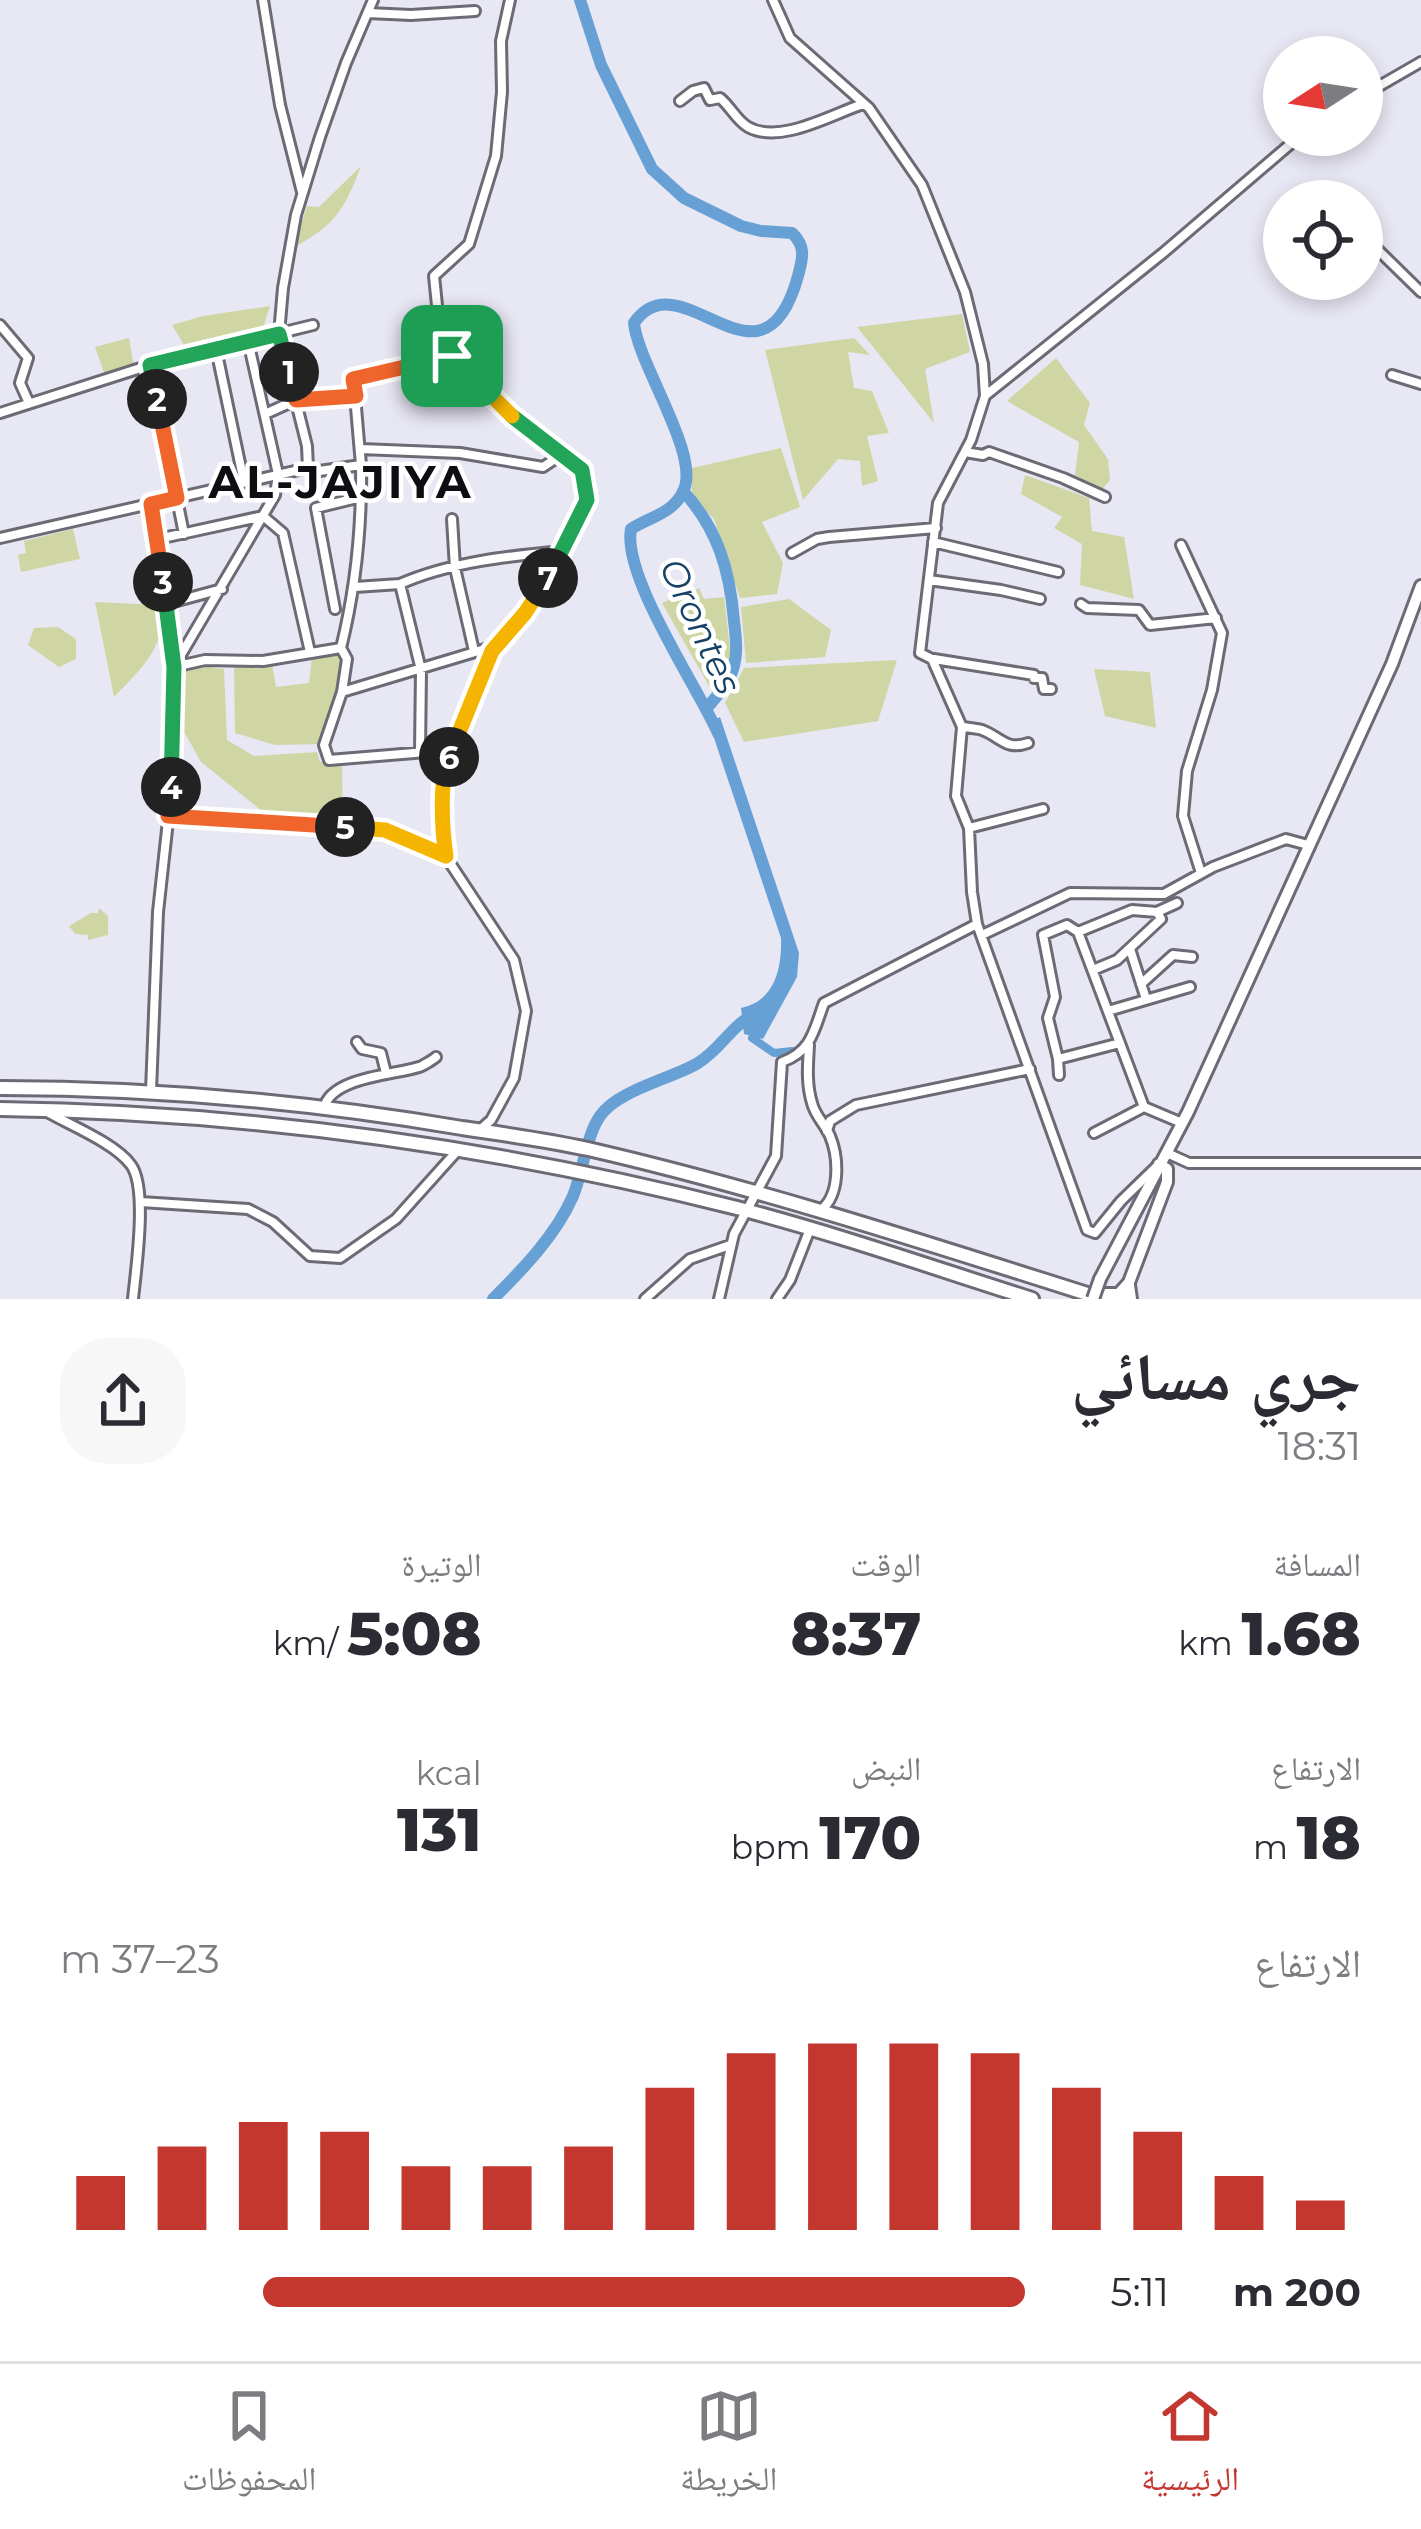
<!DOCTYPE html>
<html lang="ar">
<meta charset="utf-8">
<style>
body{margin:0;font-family:Montserrat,"Noto Naskh Arabic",sans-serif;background:#f7f7f7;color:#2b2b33;direction:rtl;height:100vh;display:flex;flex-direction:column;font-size:45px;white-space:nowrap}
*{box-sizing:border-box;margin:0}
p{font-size:39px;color:#7c7c81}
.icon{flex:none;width:66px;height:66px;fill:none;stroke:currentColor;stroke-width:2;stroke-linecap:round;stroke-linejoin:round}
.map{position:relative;height:1299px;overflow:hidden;direction:ltr}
.side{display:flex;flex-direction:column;background:#fff;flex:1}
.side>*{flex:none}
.needle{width:78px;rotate:258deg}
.tools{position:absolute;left:1263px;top:36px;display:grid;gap:24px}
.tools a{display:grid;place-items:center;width:120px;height:120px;border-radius:50%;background:#fff;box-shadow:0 6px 18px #0003;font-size:60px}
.pin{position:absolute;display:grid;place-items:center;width:102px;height:102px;color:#fff;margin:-51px;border-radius:24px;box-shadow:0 6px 18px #0006}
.km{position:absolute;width:60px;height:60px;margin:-30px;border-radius:50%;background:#222;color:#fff;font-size:33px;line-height:60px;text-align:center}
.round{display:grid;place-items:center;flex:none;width:126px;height:126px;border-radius:48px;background:#f7f7f7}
.head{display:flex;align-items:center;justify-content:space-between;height:204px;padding:0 60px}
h1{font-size:66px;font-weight:800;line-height:90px}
.metrics{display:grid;grid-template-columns:repeat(3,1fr);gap:18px;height:204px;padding:12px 60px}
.metrics div{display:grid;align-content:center}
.metrics b{font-size:60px;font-weight:800}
.metrics small{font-size:33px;font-weight:400}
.metrics p{font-size:33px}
.chart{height:336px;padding:24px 60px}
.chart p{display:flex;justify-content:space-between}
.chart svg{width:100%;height:216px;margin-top:12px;stroke:#c4372e;stroke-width:6}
ul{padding:0 60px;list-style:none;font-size:39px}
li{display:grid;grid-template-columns:192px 144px 1fr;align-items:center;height:90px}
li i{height:30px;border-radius:15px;background:#c4372e}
.tabs{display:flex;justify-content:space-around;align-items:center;height:168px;border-top:3px solid #e1e1e2;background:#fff;font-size:33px;color:#7c7c81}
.tabs a{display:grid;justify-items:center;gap:6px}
.tabs .current{color:#c4372e}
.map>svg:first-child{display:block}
</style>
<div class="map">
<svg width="1421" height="1299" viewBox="0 0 1421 1299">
<rect width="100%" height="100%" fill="#e8e7f4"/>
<path fill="#d0d6a3" d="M361,166C345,208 336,225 294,247L307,206L319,207Z
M270,306L263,328L189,353L172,325L203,316Z
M962,314L970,352L925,369L934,423L857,327Z
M129,338L134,367L105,375L95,347Z
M854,338L870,355L848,352L854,388L872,391L889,433L867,436L878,481L862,486L860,461L838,459L803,500L765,350Z
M1056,358L1090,403L1084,425L1108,459L1110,480L1101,491L1075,475L1079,442L1007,401Z
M781,448L800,507L762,522L783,563L777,594L740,598L714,519L692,497V468Z
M1025,475L1089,498L1092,531L1124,537L1134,599L1080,585L1082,544L1054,528L1062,517L1021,494Z
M73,529L80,559L21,572L18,555L26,553L24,541Z
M699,588L704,599L724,597L731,657L713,693L662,603Z
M789,599L831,630L825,657L746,663L741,607Z
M95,602L159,605C170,644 139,671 114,697Z
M58,627L76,639V659L59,667L28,645L34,628Z
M339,654C348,682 332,717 323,744L275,745L235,733L234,665L257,668L272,664L276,687L309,683L312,656Z
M897,660L878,721L744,742L725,703L744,668Z
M205,667L224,669L227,740L254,756L317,752L320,762L342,765L343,820L268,816L201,762L178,721L179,673Z
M1094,669L1150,672L1156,728L1105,716Z
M99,908L108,916V935L88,940V935L75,934L69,926L91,913H98Z"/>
<path fill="#66a0d4" d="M720,717L799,953L797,977L763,1039L744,1034L741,1008C775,1001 782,968 781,938L709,723Z"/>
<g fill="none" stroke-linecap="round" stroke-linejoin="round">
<path stroke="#66a0d4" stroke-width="8" d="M752,1038L774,1053L792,1051"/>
<path stroke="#66a0d4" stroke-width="12" d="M580,0L601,65L652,169L684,198L741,226L761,231L792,233C806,246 803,258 798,276C762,407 681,255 634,323C638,365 702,456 683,492C672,514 649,517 631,529C622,576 697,686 718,733
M683,491C718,529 730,571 734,621C736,637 738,654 733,669C729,683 716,697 707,708
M493,1299C523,1269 556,1235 573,1196C583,1172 586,1136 600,1116C618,1090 671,1079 698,1063C721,1049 728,1029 754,1014"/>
<g stroke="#6b6a75" stroke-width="14">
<path id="minor" d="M263,0L280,105L302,192
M773,0L790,38L869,108L922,185L965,292L983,364L985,396L971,440L938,503L920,653L932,659L962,727L956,796L969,828L972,892L977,924L1087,1230L1095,1233L1121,1201L1156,1167
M368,13L411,15L475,11
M1362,96L1421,62
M680,101L693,91L704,88L710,100L720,98C731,107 736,120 748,127C780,145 832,114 863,104
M1374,246L1421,292
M0,325L28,358L20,383L29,403
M216,349L244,482
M452,356L439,325L434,276L469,244L496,156L502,92L501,41L510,0
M150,365L184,534
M1392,375L1421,384
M986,395L1163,253L1301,135
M355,396L361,465
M0,413L150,365L313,325
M265,414L296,400L355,396L354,379L452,356L504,409L582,470L587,499L545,584L525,613L492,651L445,765L444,854L514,960L526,1011L514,1078L491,1120L481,1129
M361,449L460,453L543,467L564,453
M965,452L983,455L989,452L1063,478L1105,497
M308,468L312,472L361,465C362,529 356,587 341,648
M151,504L174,667V766L158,912L151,1091
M452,519L455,568L474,651
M0,538L308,468L307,446L279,334L283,288L296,215L320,137L346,63L373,0
M158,539L263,516L283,533L310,652
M933,542L1058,572
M1181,545L1222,633L1212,690L1187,771L1183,816L1201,873
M792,553L817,539L829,537L936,528
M929,580L1001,590L1040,599
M400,584C450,562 509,556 562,551
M355,587L400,584L421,670L420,752
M166,604L222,589
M1081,604L1087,608L1139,610L1150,625L1216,618
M335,609L316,508L361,497
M934,659L1034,675V678H1042L1044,689H1051
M175,665L275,495L278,474L248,341
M174,667L205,660L263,661L341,648L347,659L342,692L324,745L329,760L451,750
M342,692L495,646
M962,727C964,727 980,729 982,730C1001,737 1006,751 1028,743
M168,816L385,829L444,855
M969,828L1043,809
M982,935L1070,893L1164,894L1213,867L1286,839L1308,845
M1130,949L1146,999
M1093,970L1117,960L1161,919L1157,912
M1141,984L1173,955L1192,957
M1108,1011L1190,987
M357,1042L362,1049L381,1053L386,1073
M809,1045C808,1065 806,1083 812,1103C815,1116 825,1124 830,1136C839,1158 840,1194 822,1209
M1058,1059L1048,1018L1055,997L1043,935L1067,925L1078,932
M1059,1075L1058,1059L1120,1043
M1144,1107L1078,932L1132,910L1157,912L1177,903
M324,1108C331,1077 394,1075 419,1067C421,1067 434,1059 436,1057
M49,1113C72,1126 116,1144 131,1165C148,1188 136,1269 133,1299
M827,1131L830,1121L856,1105L1030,1069
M1094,1133L1144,1107L1182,1123
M1167,1153L1189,1163H1421
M141,1202L248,1209L273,1222L310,1256L340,1258L396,1219L458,1150
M645,1299L690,1259L730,1245
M719,1299L734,1234L776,1156L782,1062C812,1051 814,1030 824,1003L977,924
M777,1299L790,1280L810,1229"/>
</g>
<g stroke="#6b6a75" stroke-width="16">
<path id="major" d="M1100,1279L1188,1112L1392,664L1421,586
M1128,1285L1167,1182V1169L1159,1164"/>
</g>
<g stroke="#6b6a75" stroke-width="18">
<path id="highway" d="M0,1088C155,1088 309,1102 462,1128C504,1134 546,1140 588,1149C762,1189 932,1245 1103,1299
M0,1109C248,1112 496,1147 737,1208C837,1234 934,1268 1032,1299
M1100,1295H1119L1128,1285L1130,1299"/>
</g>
<use href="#minor" stroke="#fff" stroke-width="8"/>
<use href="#major" stroke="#fff" stroke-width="10"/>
<use href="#highway" stroke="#fff" stroke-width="12"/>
<g stroke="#6b6a75" stroke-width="16" stroke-linecap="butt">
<path id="major-bridge" d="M1093,1299L1100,1279"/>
</g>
<use href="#major-bridge" stroke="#fff" stroke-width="10"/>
</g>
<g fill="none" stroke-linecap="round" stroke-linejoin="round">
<g stroke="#fff" stroke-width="24">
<path id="split-1" d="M289,372L296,400L356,396L353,379L452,356"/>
</g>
<g stroke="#fff" stroke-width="24">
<path id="split-2" d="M157,399L150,365L279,334L289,372"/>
</g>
<g stroke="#fff" stroke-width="24">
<path id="split-3" d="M157,399L177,498L151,504L163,582"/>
</g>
<g stroke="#fff" stroke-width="24">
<path id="split-4" d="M163,582L174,667L171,787"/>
</g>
<g stroke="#fff" stroke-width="24">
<path id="split-5" d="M171,787L168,816L345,827"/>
</g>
<g stroke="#fff" stroke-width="24">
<path id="split-6" d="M345,827L385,830L446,856C442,830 439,781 449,757"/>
</g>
<g stroke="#fff" stroke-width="24">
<path id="split-7" d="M449,757L492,651L525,613L548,578"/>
</g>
<g stroke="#fff" stroke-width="24">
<path id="split-8" d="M512,416L582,470L587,500L548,578"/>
</g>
<g stroke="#fff" stroke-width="24">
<path id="split-9" d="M452,356L512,416"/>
</g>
<use href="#split-1" stroke="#f0652b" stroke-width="15"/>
<use href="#split-2" stroke="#22a559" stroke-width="15"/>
<use href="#split-3" stroke="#f0652b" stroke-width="15"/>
<use href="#split-4" stroke="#22a559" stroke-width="15"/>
<use href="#split-5" stroke="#f0652b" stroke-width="15"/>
<use href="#split-6" stroke="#f5b400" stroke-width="15"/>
<use href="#split-7" stroke="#f5b400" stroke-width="15"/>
<use href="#split-8" stroke="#22a559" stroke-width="15"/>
<use href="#split-9" stroke="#f5b400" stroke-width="15"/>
</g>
<g text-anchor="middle" stroke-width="9" stroke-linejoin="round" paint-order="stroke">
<g font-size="36" font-style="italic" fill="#174265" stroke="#fff">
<text transform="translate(701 626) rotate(65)" y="13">Orontes</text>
</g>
<g font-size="45" font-weight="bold" letter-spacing="3" fill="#0e0e12" stroke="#fff">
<text x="341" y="498">AL-JAJIYA</text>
</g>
</g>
</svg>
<div class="tools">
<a><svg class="needle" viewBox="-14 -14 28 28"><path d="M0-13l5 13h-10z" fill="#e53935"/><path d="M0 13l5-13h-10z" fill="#7c7c81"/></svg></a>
<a><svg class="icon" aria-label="locate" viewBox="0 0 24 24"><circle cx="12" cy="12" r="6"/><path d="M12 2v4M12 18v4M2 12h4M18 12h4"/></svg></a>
</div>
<div class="pin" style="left:452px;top:356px;background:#1e9e55"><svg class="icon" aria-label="arrive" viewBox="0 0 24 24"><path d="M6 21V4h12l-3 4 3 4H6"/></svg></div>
<b class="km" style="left:289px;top:372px">1</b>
<b class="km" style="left:157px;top:399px">2</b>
<b class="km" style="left:163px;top:582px">3</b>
<b class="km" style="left:171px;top:787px">4</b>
<b class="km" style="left:345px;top:827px">5</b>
<b class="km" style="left:449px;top:757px">6</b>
<b class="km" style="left:548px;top:578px">7</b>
</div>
<section class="side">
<div class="head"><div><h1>جري مسائي</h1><p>18:31</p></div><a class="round"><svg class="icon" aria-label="share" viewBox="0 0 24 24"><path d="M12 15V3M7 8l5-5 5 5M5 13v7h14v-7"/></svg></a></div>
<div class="metrics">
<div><p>المسافة</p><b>1.68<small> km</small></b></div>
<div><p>الوقت</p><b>8:37</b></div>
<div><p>الوتيرة</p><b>5:08<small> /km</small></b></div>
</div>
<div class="metrics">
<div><p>الارتفاع</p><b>18<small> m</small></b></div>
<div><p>النبض</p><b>170<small> bpm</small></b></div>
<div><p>kcal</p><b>131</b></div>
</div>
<div class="chart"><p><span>الارتفاع</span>23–37 m</p>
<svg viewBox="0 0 160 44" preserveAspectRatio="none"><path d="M5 44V33M15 44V27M25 44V22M35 44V24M45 44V31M55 44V31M65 44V27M75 44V15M85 44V8M95 44V6M105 44V6M115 44V8M125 44V15M135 44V24M145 44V33M155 44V38"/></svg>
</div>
<ul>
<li><b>200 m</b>5:11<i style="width:79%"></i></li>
</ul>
</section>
<nav class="tabs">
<a class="current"><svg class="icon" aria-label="home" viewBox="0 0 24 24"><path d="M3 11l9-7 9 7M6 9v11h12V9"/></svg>الرئيسية</a>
<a><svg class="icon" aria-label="map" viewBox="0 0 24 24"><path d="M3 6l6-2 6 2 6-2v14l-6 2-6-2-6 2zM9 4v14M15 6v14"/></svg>الخريطة</a>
<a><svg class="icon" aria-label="saved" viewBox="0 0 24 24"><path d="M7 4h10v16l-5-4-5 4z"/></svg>المحفوظات</a>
</nav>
